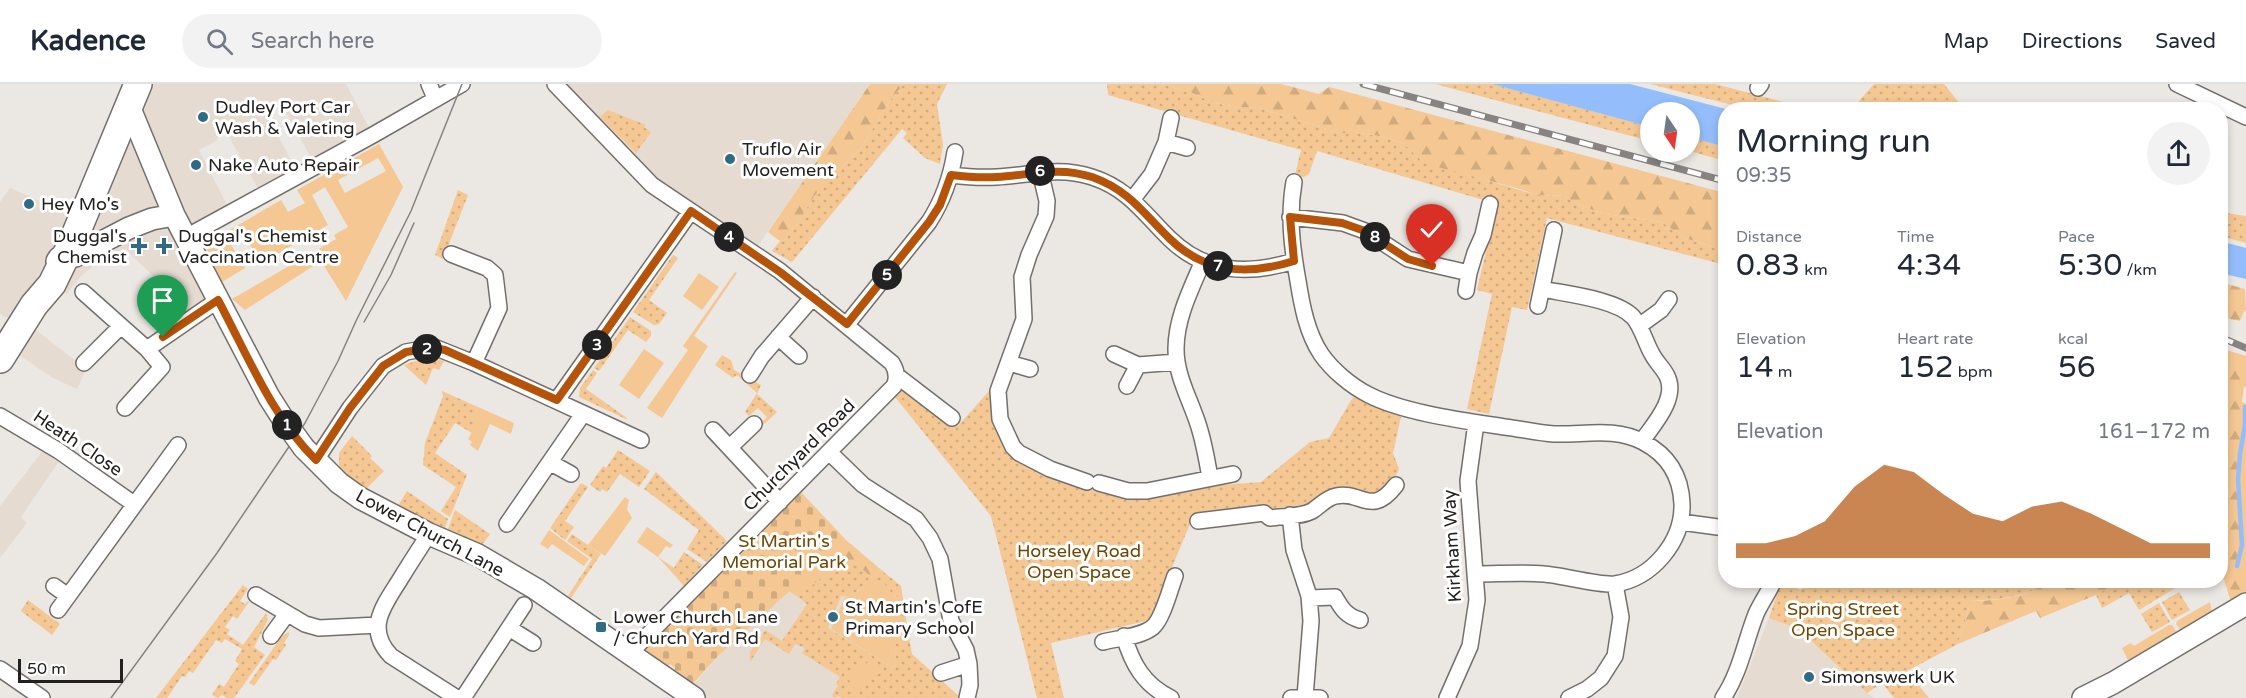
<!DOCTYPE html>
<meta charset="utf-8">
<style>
body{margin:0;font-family:"Varela Round",sans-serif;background:#f2f2f3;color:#1f2937;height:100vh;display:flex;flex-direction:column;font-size:22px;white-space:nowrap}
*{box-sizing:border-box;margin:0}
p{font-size:20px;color:#747a83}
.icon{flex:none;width:33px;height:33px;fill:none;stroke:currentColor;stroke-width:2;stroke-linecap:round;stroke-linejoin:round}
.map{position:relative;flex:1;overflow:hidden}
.details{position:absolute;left:1718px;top:18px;width:510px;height:486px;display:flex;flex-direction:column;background:#fff;border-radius:24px;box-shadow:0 3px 9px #0003}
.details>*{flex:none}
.needle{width:39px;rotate:167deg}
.controls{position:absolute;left:1640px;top:18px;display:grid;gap:12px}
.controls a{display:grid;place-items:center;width:60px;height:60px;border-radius:50%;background:#fff;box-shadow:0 3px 9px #0003;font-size:30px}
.scale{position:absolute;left:18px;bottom:15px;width:105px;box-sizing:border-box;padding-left:6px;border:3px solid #22211f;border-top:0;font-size:16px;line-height:21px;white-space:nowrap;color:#22211f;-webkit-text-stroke:4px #fff;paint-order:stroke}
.pin{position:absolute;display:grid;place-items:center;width:51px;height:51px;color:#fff;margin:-62px -26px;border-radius:50% 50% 50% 0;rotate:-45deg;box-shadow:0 0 6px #0007}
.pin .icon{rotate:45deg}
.km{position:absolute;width:30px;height:30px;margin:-15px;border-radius:50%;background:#222;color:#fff;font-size:16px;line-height:30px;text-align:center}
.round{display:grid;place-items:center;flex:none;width:63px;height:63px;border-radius:32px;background:#f2f2f3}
.overview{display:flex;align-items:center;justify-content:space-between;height:102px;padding:0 18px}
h1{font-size:33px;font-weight:600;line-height:45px}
.metrics{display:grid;grid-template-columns:repeat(3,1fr);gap:9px;height:102px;padding:6px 18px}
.metrics div{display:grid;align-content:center}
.metrics b{font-size:30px;font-weight:600}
.metrics small{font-size:16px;font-weight:400}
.metrics p{font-size:16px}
.chart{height:168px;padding:12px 18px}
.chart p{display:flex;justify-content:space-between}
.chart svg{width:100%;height:108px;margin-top:6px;fill:#b45309;opacity:.7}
header{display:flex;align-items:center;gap:36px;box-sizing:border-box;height:84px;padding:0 30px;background:#fff;border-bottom:2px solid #e0e1e3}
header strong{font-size:28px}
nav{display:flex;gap:33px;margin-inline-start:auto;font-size:21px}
.search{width:420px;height:54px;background:#f2f2f3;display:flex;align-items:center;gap:15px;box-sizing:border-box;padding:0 21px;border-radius:33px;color:#747a83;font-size:22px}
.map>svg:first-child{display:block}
</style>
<header>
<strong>Kadence</strong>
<div class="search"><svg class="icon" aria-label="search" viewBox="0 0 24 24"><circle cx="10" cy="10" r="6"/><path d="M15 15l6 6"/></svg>Search here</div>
<nav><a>Map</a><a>Directions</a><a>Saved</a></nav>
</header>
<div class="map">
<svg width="2246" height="614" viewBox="0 0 2246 614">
<defs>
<pattern id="grass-dots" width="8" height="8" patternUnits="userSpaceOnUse" patternTransform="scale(1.5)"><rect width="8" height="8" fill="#f4c793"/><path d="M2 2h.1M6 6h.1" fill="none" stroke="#d1ab7e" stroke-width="1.8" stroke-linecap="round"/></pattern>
<pattern id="forest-firs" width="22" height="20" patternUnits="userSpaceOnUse" patternTransform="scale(1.5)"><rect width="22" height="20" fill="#f4c793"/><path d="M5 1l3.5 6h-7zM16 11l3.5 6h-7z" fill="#d1ab7e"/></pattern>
<pattern id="cemetery-stones" width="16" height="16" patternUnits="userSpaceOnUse" patternTransform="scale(1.5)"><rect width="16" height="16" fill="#f4c793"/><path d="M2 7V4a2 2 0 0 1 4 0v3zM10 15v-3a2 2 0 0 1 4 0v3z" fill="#d1ab7e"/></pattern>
</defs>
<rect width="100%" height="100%" fill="#ebe7e3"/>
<path fill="#e5dbd1" d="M131,0H346L373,51L316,83L279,15L264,24L299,92L262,112L223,42L216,57L199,66L231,129L186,153L218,216L163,253L151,239L175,213L125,165L93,182L80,193L67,210L52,200L24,237L76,277L75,279L86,285L77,305L53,294L7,263L21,242L0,230V118L10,104L76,133Z
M555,0H870L753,169L652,101Z
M48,360L64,370L21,433L27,439L0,474V422Z
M846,456L901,502L911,570L851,614H694L687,609L715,575Z
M1769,534L1797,545L1873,614H1737Z"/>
<path fill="url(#grass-dots)" d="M904,0H947L937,20L943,61L940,80L925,74L903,54L907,49L902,45L792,178L772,167L780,157L796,142L814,112L861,64L891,15Z
M1107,0H1161L1192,9L1215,19L1237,23L1259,24L1340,49H1359L1386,53L1404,60L1422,77L1537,111L1564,112L1584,123L1605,130L1662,138L1685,154L1725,167V181L1547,134L1527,226L1512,223L1489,330L1467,325L1492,210L1477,206L1497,120L1317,67L1309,90L1303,93L1295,91L1301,66L1108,11Z
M1435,0H1492L1650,43V57Z
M1650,0H1715L1810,25H1748Z
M1874,0H1944L1964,25H1852Z
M608,26L646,41L644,43L651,48L636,69L600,33Z
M1689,53L1725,63V77L1689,67Z
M458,106L468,111L443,175L435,171Z
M2220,128L2246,132V159L2220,152Z
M673,171L678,174L649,216L667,229L659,240L654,241L633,228Z
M630,233L651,247V252L646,258L628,246L599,287L594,284Z
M722,271L731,276L734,286L761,301L757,310L777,328L742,361L748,352L767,333L758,324L749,332L745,328L757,309L737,291L733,294L715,281Z
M437,275L444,277L439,286L433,284L426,301L404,281L419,276Z
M593,286L597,289L586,305L627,334L626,335L579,313L580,304Z
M902,305L958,342L989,307L995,316V336L998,349L1005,362L1018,377L1058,394L1130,414L1183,404L1261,398L1310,358L1329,354L1353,313L1401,333L1393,369L1399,385L1394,396L1383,409L1294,422L1193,433L1151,533L1146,537L1051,559L1064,614H1037L991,432L895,313Z
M442,307L478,323C474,332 476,341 472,349L455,339L435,369L467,391L450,433L441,427L456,403L423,381L425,359L443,312Z
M352,352L372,372L370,374L384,387L366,405L339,385V369Z
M618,366L650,387L639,403L620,390L607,408L602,405L600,408L590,401L603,382L606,384Z
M656,388L727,457L707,478L687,465L699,446L644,405Z
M581,399L588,403L565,437L574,443L565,456L550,444Z
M407,407L448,435L445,444L398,422Z
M455,426L490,450L481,462L448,445Z
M572,450L601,470L571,514L568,512L592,475L567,457Z
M684,468L703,481L684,502L658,473L674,484Z
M855,478L872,494L881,486L901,502L903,515L866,500L851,512H841L828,544L893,584L896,581L895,557L900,525L904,524L912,570L961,614H841L840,612L834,614L832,611L838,602L836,600L840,593L802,569L805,564L795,560L789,570L765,555L750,578V568L765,546L782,557L807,520L798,513L836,481Z
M1806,497H2048C2030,514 1994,516 1971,517L1958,560L1907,587L1929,614H1894L1882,599L1867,609L1798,545L1769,534L1779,504L1787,500L1801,506Z
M2120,497H2173L2177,503L2139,526L2129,509L2102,524L2096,511Z
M243,501L248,505L240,517L245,520L248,517L249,518L237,535L233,532L225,543L230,546L227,550L243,561L266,529L268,536L254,563L265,571L234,614H227L222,611L218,614L212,611L219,600L224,603L239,580L235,577L242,565L225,555L222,559L216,556L193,589L189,587L185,593L182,592L167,614H156Z
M2179,508L2190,526L2172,536L2162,518Z
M28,516L60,540L52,551L21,527Z
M2159,519L2170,538L2152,548L2141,530Z
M289,548V551L284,559L286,561L276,576L273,575L254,602L249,599L282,552Z"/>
<path fill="url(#forest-firs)" d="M870,0H904L891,15L861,64L814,112L796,142L780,157L768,148Z
M1161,0H1281L1319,10L1329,3L1725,109V167L1685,154L1662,138L1605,130L1584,123L1564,112L1537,111L1520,105L1434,82L1422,77L1404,60L1386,53L1359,49H1340L1259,24L1237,23L1215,19L1192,9Z
M2220,198L2245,205L2246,227H2244L2240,237L2220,233Z
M2220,264L2246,272V303H2244L2242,318L2246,320V507L2231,518L2220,483Z
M846,456L881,486L872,494L855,478L836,481L798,513L789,507Z
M2048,496L2120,497L2096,511L2040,534L2036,527L1958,560L1971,517C1995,516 2029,515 2048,496Z"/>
<path fill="url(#cemetery-stones)" d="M799,406L846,456L715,575L693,600L673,587L675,584L670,580L667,583L644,567L645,564Z"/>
<path fill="#f4c793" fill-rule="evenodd" d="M379,60L403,103L346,217L321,177L245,226L232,215L336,155L334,151L348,143L325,103L312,111L328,141L261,179L244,151L230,159L245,184L222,198L208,169L207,165L211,157L281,116L288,128L305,119L297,106ZM378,74L386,87L345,109L338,96Z
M735,188L737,189L694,252L708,262L662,334L647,324L688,266L683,262Z
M699,189L719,203L702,226L683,212Z
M644,265L664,279L639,315L619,301Z
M478,323L514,339L511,350L490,340L478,367L470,361L472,358L468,355C477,342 472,336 478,323Z
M625,413L629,416L627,425L632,434L605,472L588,461Z
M647,443L673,461L670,464L666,462L658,473L637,458Z
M549,446L589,475L584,482L552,460L548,465L540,460Z
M866,500H885L894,512L903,515L904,524L900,525L895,557L896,581L893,584L831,545L845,513L857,508Z
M2210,518L2212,528L2181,547L2176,540L2177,537Z
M2169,541H2172L2177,549L2128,576L2122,564L2131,559L2134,562Z
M874,574L883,587L856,606L847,593Z"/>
<path fill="#94befb" d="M1492,0H1630L1726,25L1725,63L1689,53V28H1650V43Z
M2220,157L2246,164V195L2220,189Z"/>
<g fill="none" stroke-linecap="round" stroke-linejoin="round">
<path stroke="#94befb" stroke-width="4.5" d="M2237,482L2242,461L2238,395L2240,370L2245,341V323"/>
<g stroke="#736f6c" stroke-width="18">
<path id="street" d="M429,0L435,14
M555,0L652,101L780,187L892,279C897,287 898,294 894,302L630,569
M2177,0L2246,33
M1758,4L1761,0
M1166,58L1187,64
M1040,87L1047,117L1046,132L1029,171L1022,193L1024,235L998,307L1000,335L1013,363L1019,369L1050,385L1087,398
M951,91C967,93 982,94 997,93C1031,91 1059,82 1092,93C1129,105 1144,130 1170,155C1206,190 1249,191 1294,177
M1294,98C1288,132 1292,164 1298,197C1302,222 1307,249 1321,270C1332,286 1351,302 1369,311C1404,329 1466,337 1505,343C1521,345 1538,349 1554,350C1585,351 1615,343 1643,358C1668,371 1681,391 1682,420C1683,457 1653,494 1615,500C1600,502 1561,491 1544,490C1522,488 1498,490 1476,490
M1132,116L1152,90L1166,58L1171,34
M1290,133L1343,139L1365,147L1408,175L1469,189L1475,169L1483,151L1490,120
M186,153L373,51L462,0
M451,170L487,184L495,191L499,224L474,279
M1203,177C1191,205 1176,234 1176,265C1176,292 1190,315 1198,340C1204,358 1207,376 1210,394
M1542,205C1566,210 1616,215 1633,233C1642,243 1645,258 1652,270C1656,278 1663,284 1667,292C1678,314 1654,340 1642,357
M1466,207L1469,189
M83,208L147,265L162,283L125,324
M1538,222L1554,146
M847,240L929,138C943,116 951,94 955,68
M1639,242L1661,226L1669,215
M778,253L799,272
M147,265L218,216
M1114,270L1138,281L1177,278
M84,279L121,242
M1009,279L1030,285
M750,291L762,272L813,213
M896,291L952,334
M1127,302L1138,281
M557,316L691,127
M0,332L59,367L134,420
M713,346L780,418
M730,363L754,340
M830,369L863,401L916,435L930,454L940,475L951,537L966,566L969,580L970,601L967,614
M316,376L350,324L383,282L406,268L434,263L474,279L641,356
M551,379L571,390
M1099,399L1128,407H1147L1233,390
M1290,431L1294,466L1309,512L1311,537L1305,613
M1198,437L1264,429L1270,434C1282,432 1301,433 1312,427C1320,422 1326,414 1336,412C1361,406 1371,434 1396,401
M1681,438L1725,444
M507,440L583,330
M429,450C420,464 410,479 401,494C385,520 364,544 391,572L457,614
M54,502L68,512
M256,511L305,540L319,544L378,541
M1309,514L1335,513C1342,525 1346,532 1360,536
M58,526L178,361
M509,544L533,559
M271,552L287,530
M1124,552C1132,580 1144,601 1171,614
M1103,558C1118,554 1141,553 1153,543C1163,534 1170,505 1175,492
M0,585L42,614
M941,589L969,580
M463,614L524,521
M1291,614H1320
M1447,614L1470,562L1477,516L1468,397L1476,339
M1569,614L1587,605L1601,594L1615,572L1621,533L1615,500
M1723,614C1740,589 1745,558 1756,530C1761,519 1769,508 1774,496"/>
</g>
<g stroke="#736f6c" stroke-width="24">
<path id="secondary" d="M129,22L174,131L269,313L283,335
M57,177L59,174L75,172L129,144L152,135L174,131
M304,364L339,399L360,414L429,450L478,471L536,505L694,614
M2083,614L2113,599L2246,520"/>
</g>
<g stroke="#736f6c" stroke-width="30">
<path id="highway" d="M0,275L34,221L52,200L72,159L138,0"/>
</g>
<use href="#street" stroke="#fff" stroke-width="15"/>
<use href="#secondary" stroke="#fff" stroke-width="21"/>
<use href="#highway" stroke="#fff" stroke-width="27"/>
<path stroke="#868380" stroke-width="1.5" d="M364,238L391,191L414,139
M111,614L217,469L305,339L338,277L356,237L411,127L462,0"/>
<g stroke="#868380" stroke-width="7">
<path id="rail" d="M1363,0L1725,97
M2220,253L2246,264"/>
</g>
<use href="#rail" stroke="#fff" stroke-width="4.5" stroke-dasharray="14" stroke-linecap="butt"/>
<g stroke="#736f6c" stroke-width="24" stroke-linecap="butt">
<path id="secondary-bridge" d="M283,335L304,364"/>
</g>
<use href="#secondary-bridge" stroke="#fff" stroke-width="21"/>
</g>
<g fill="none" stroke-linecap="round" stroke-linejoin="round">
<g stroke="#fff" stroke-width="12">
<path id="route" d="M163,253L218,216C247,270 272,333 316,376L350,324L383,282L406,268L434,264L445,266L557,316L691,127L780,188L847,240L929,138L940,121L951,91C967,93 982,94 997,93C1031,91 1059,82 1092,93C1129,106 1144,130 1170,155C1206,190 1249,191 1294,177L1290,133L1342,139L1365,147L1408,175L1432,182"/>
</g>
<use href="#route" stroke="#b45309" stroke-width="8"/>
</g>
<g fill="#316b83" stroke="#fff" stroke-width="2">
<circle cx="203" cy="33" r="6"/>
<circle cx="730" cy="75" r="6"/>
<circle cx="196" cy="81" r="6"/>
<circle cx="29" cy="120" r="6"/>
<path d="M136 153h6v6h6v6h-6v6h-6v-6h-6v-6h6z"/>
<path d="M161 153h6v6h6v6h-6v6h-6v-6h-6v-6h6z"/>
<circle cx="833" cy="533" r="6"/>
<rect x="595" y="537" width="12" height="12" rx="3"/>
<circle cx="1809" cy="593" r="6"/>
</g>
<g text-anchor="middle" stroke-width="6" stroke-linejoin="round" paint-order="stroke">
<g font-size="18" fill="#22211f" stroke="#fff" text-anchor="start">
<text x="215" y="29">Dudley Port Car<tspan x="215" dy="21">Wash &amp; Valeting</tspan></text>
<text x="742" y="71">Truflo Air<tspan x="742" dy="21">Movement</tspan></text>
<text x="208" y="87">Nake Auto Repair</text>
<text x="41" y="126">Hey Mo's</text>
<text x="127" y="158" text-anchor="end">Duggal's<tspan x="127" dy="21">Chemist</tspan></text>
<text x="178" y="158">Duggal's Chemist<tspan x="178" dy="21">Vaccination Centre</tspan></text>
<text x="845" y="529">St Martin's CofE<tspan x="845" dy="21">Primary School</tspan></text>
<text x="613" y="539">Lower Church Lane<tspan x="613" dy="21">/ Church Yard Rd</tspan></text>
<text x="1821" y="599">Simonswerk UK</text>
</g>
<g font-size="18" fill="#22211f" stroke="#fff">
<text transform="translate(78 359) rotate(34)" y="6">Heath Close</text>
<text transform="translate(799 371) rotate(-45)" y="6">Churchyard Road</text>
<text transform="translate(430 449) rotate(28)" y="6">Lower Church Lane</text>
<text transform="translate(1452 462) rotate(-93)" y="6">Kirkham Way</text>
</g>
<g font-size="18" fill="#6f4602" stroke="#fff">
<text x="784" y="463">St Martin's<tspan x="784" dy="21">Memorial Park</tspan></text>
<text x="1079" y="473">Horseley Road<tspan x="1079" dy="21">Open Space</tspan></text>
<text x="1843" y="531">Spring Street<tspan x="1843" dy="21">Open Space</tspan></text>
</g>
</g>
</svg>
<div class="controls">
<a><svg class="needle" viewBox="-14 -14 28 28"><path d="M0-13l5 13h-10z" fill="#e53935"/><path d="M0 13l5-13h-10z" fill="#747a83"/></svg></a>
</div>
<div class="scale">50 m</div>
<div class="pin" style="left:163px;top:253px;background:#1e9e55"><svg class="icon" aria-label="arrive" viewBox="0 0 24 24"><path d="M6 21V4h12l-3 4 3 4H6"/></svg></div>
<div class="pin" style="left:1432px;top:182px;background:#d93025"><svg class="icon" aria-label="check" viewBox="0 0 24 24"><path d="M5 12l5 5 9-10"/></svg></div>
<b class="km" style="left:287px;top:341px">1</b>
<b class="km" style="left:427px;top:265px">2</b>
<b class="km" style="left:597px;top:261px">3</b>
<b class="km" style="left:729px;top:153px">4</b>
<b class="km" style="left:887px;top:191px">5</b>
<b class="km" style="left:1040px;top:87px">6</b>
<b class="km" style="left:1218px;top:182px">7</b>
<b class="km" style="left:1375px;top:153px">8</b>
<section class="details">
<div class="overview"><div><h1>Morning run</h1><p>09:35</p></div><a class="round"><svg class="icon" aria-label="share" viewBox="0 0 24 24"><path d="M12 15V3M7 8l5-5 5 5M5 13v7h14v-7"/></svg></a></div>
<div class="metrics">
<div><p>Distance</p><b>0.83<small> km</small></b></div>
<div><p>Time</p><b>4:34</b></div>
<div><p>Pace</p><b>5:30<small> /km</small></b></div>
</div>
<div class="metrics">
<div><p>Elevation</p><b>14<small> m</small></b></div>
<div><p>Heart rate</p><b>152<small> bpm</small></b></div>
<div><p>kcal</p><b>56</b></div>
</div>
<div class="chart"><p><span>Elevation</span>161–172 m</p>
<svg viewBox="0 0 160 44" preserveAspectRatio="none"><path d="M0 44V38L10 38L20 35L30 29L40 15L50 6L60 9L70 18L80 26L90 29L100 23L110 21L120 26L130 32L140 38L150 38L160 38V44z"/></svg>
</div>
</section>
</div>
